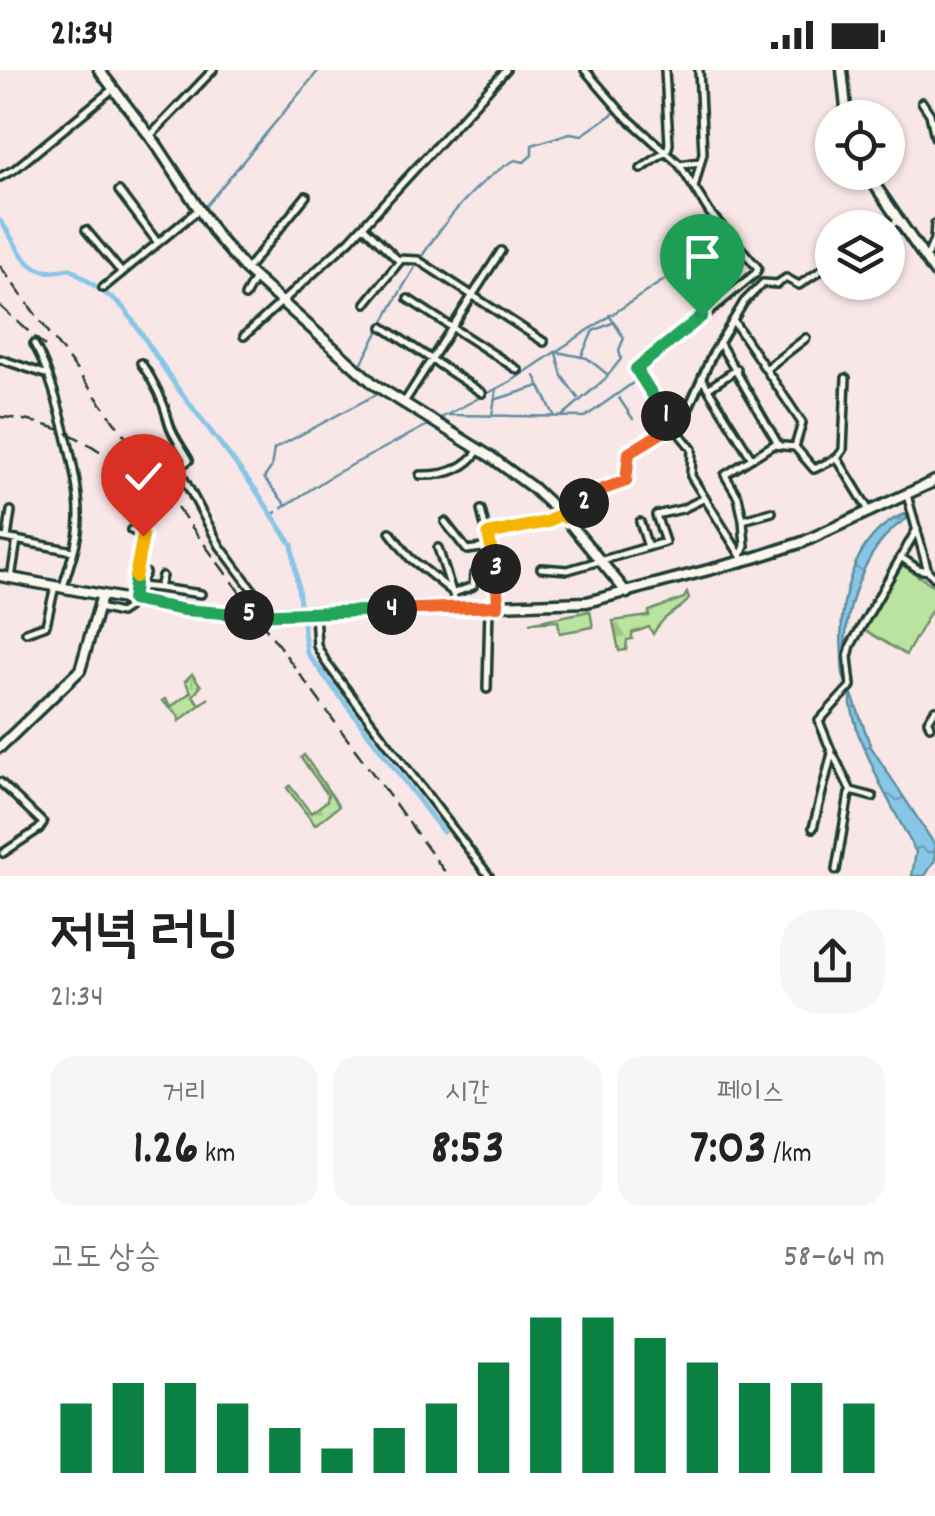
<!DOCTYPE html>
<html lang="ko">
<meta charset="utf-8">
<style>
body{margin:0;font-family:Dekko,"Poor Story",sans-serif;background:#f6f6f6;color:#222;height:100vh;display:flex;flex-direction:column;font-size:38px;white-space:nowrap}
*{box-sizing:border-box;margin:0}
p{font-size:32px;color:#767676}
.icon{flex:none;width:55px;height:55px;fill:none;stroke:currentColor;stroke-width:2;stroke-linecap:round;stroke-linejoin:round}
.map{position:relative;height:806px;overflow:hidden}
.sheet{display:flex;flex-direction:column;background:#fff;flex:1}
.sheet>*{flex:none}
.fabs{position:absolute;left:815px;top:30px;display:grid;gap:20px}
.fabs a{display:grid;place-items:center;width:90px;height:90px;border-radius:50%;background:#fff;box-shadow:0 2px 8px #0004;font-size:50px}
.pin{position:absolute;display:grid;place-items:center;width:85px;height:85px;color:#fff;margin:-102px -42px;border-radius:50% 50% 50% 0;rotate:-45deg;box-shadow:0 0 10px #0007}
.pin .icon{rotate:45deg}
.km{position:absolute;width:50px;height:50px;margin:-25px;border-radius:50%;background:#222;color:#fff;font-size:28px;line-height:50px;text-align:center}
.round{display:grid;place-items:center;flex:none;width:105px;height:105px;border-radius:40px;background:#f6f6f6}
.head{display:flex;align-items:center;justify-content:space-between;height:170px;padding:0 50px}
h1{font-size:55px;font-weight:700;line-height:75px}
.metrics{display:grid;grid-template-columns:repeat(3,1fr);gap:15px;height:170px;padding:10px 50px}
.metrics div{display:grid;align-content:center;border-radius:25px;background:#f6f6f6;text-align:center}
.metrics b{font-size:50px;font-weight:700}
.metrics small{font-size:28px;font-weight:400}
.metrics p{font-size:28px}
.chart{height:280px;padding:20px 50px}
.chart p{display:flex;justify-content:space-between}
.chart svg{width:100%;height:180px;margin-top:10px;stroke:#0b8043;stroke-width:6}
.status{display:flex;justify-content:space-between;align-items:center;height:70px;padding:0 50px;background:#fff;direction:ltr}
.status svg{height:28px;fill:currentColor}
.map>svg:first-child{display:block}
</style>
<div class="status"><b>21:34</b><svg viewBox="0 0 49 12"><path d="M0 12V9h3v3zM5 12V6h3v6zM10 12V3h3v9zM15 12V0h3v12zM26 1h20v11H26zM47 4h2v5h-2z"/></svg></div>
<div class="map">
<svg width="935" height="806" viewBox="0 0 935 806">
<defs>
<pattern id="grass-tufts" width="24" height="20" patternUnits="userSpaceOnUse" patternTransform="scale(2.5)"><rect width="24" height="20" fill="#bae39f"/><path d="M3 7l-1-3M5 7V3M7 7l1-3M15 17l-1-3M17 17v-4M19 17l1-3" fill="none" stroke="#9fc48a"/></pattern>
<pattern id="forest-firs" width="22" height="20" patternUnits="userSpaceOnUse" patternTransform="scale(2.5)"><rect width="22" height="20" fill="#bae39f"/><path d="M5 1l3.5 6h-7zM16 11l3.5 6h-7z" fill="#9fc48a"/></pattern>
<pattern id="water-ripples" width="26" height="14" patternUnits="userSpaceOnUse" patternTransform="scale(2.5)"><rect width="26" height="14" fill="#88c6e8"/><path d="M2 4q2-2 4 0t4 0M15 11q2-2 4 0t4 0" fill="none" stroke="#6fa2bd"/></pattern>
</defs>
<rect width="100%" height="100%" fill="#f9e6e6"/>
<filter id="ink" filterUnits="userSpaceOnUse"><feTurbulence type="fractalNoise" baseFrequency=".01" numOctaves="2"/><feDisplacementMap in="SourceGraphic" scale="20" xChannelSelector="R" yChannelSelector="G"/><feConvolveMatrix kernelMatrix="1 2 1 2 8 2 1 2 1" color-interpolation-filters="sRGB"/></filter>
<g filter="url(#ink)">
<path fill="url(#grass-tufts)" stroke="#6c906a" stroke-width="2.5" d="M590,541L593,557L560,563L558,551L529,553Z
M192,604L201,616L193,626L200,634L209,628L179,651V646L162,631L165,629L171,637L191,622L185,611Z"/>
<path fill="url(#forest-firs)" stroke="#6c906a" stroke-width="2.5" d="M687,523L689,529C677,544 667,540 653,564L649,557L632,563V569L627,570L626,580L619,581L613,551L649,546V541L684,528Z
M304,685L339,736L315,755L287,718L290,716L311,743L327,731L328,725L301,688Z"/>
<path fill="#bae39f" stroke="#6c906a" stroke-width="2.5" d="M902,495L935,517V534L906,585L865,560Z"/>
<path fill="url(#water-ripples)" stroke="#5e8fa0" stroke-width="2.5" d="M904,444L908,448C859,475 835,563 849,613L847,615C842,606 842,595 842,585C838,534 851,466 904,444Z
M851,622L871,677L935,775V790L925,806H912L916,782L881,716L858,663L851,635Z"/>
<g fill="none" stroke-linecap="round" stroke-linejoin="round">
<path stroke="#5e8fa0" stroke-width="2.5" d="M204,138L319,0
M104,223L196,145
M557,282L587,288L607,304
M556,283L562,306L578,328
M582,285L593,261L612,253
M360,296C396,229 446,126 515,90L524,92L532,85V75L570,63L582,65L617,41
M535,306L554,345
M619,328L633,349
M494,330L539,316
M449,345L585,347L637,310
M492,346L496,321
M561,347L605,309L621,289L619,280L624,268L609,245
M286,435L264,408L271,398L274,379L377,324L354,304
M282,438L333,405L513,310L729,167
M273,445L276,442"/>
<path stroke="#88c6e8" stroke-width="5" d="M0,151C14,167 21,196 45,201C53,203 63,199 71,199L119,233L127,242L176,316L255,419L292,475L307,583L443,762"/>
<g stroke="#1f3d34" stroke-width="12">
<path id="street" d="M585,0L623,44L679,94L710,143L758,198L756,203L636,302L657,329V336L692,379L691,406L744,491
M922,32L930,44L935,67
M150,66L213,0
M680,95L700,92
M641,99L667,81L669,74L665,0
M0,107L15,99L114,18
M694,118L703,83L699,0
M119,121L158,173
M363,156L397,189L418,190L544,272
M887,158L899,150
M86,160L122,203
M926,189L934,170L935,154
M246,200L306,126
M103,218L198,140
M245,226L255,208
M408,229L518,300
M366,233L400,191
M734,252L802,353L795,377L814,399L837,388L843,380L846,308
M383,257L482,323
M244,266L350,170L506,0
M34,274C54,307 80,409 79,448C79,471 69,495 63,517
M720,274L778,374
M0,289L45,304
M141,293C154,311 164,332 169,353C172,365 183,379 189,390L178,398L220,476L270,543
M766,299L806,268
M702,309L751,387
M709,318L737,299
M403,334L501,181
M837,388L870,442
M420,405C444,406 465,400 479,380
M907,425L928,501L935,508
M481,440L490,477
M772,442L743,450L738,427L725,405L773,375L795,377
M565,448L598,421L626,411L629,383L662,365L686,344L712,285L744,232L763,213L777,214L786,208L799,215L832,193
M445,452L467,480L490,477L494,482L498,536
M640,452L648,477
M390,462L410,488L454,523L473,516L474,504
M489,464L547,452L561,444
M0,467L73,481
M7,468L11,441
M438,478L457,537
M742,483L745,476L743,450
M902,488L918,499L928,501
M541,498L568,500L665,472L656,445L682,439L705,428
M11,508L17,470
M139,516L159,518L162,506
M159,518L201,524
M134,524L145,503
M99,538L120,543L126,539L134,524L143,466L131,460
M315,543L317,576L327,594L489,806
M26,562L46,555L55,516
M487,619L489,536
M930,656L928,651L935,640
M834,686L851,721
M0,712L43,753L39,759L3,783
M813,758L832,683L819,651L851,616L848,587L851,575L917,459
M836,800L849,724L851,721L873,727"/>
</g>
<g stroke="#1f3d34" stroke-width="15">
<path id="secondary" d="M99,0L156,74L216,165L246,200L375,315L491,387L533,418L565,448L627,523
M842,0L847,48
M866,102L935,203
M0,506L151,534L232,544L587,532L754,488L803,472L935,411
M0,677L80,600L102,525"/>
</g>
<use href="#street" stroke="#fbf7ec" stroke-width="5"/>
<use href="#secondary" stroke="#fbf7ec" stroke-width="8"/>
<path stroke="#1f3d34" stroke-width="2.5" stroke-dasharray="15 8" stroke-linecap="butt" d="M0,196L448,806
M0,236L45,276
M0,347C68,351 116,387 161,435"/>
</g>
</g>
<g fill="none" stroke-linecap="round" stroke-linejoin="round" filter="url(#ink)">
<g stroke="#fff" stroke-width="20">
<path id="split-1" d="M666,346L636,299L702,246"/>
</g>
<g stroke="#fff" stroke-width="20">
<path id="split-2" d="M584,433L598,421L626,411L629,383L674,355L666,346"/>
</g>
<g stroke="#fff" stroke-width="20">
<path id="split-3" d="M496,499L488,464L547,452L561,444L565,448L584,433"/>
</g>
<g stroke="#fff" stroke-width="20">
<path id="split-4" d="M392,540L498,536L496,499"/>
</g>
<g stroke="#fff" stroke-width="20">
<path id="split-5" d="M249,545L392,540"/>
</g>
<g stroke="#fff" stroke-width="20">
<path id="split-6" d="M135,507L132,530L184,540L249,545"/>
</g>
<g stroke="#fff" stroke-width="20">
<path id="split-7" d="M135,507L143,466"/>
</g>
<use href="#split-1" stroke="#22a559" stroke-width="12"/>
<use href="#split-2" stroke="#f0652b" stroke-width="12"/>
<use href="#split-3" stroke="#f5b400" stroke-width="12"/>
<use href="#split-4" stroke="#f0652b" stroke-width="12"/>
<use href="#split-5" stroke="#22a559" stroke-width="12"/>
<use href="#split-6" stroke="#22a559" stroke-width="12"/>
<use href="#split-7" stroke="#f5b400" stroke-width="12"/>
</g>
</svg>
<div class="fabs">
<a><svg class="icon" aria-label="locate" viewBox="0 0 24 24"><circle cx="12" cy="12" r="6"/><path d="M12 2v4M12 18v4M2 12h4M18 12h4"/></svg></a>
<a><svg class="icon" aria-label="layers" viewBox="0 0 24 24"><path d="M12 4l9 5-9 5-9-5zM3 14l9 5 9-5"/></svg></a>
</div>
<div class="pin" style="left:702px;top:246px;background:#1e9e55"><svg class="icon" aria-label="arrive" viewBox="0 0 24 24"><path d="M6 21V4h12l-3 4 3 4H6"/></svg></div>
<div class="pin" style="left:143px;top:466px;background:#d93025"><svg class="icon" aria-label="check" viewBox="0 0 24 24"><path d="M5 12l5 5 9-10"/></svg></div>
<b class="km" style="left:666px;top:346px">1</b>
<b class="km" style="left:584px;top:433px">2</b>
<b class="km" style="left:496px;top:499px">3</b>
<b class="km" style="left:392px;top:540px">4</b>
<b class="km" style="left:249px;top:545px">5</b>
</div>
<section class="sheet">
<div class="head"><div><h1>저녁 러닝</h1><p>21:34</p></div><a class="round"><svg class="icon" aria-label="share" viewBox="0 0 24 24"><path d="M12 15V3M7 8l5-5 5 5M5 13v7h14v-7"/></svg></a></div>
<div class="metrics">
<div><p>거리</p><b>1.26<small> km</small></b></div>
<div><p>시간</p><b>8:53</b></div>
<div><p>페이스</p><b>7:03<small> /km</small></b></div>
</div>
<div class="chart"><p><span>고도 상승</span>58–64 m</p>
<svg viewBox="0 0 160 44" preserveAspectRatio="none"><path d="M5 44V27M15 44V22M25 44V22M35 44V27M45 44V33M55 44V38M65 44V33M75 44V27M85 44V17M95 44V6M105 44V6M115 44V11M125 44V17M135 44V22M145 44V22M155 44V27"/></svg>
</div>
</section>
